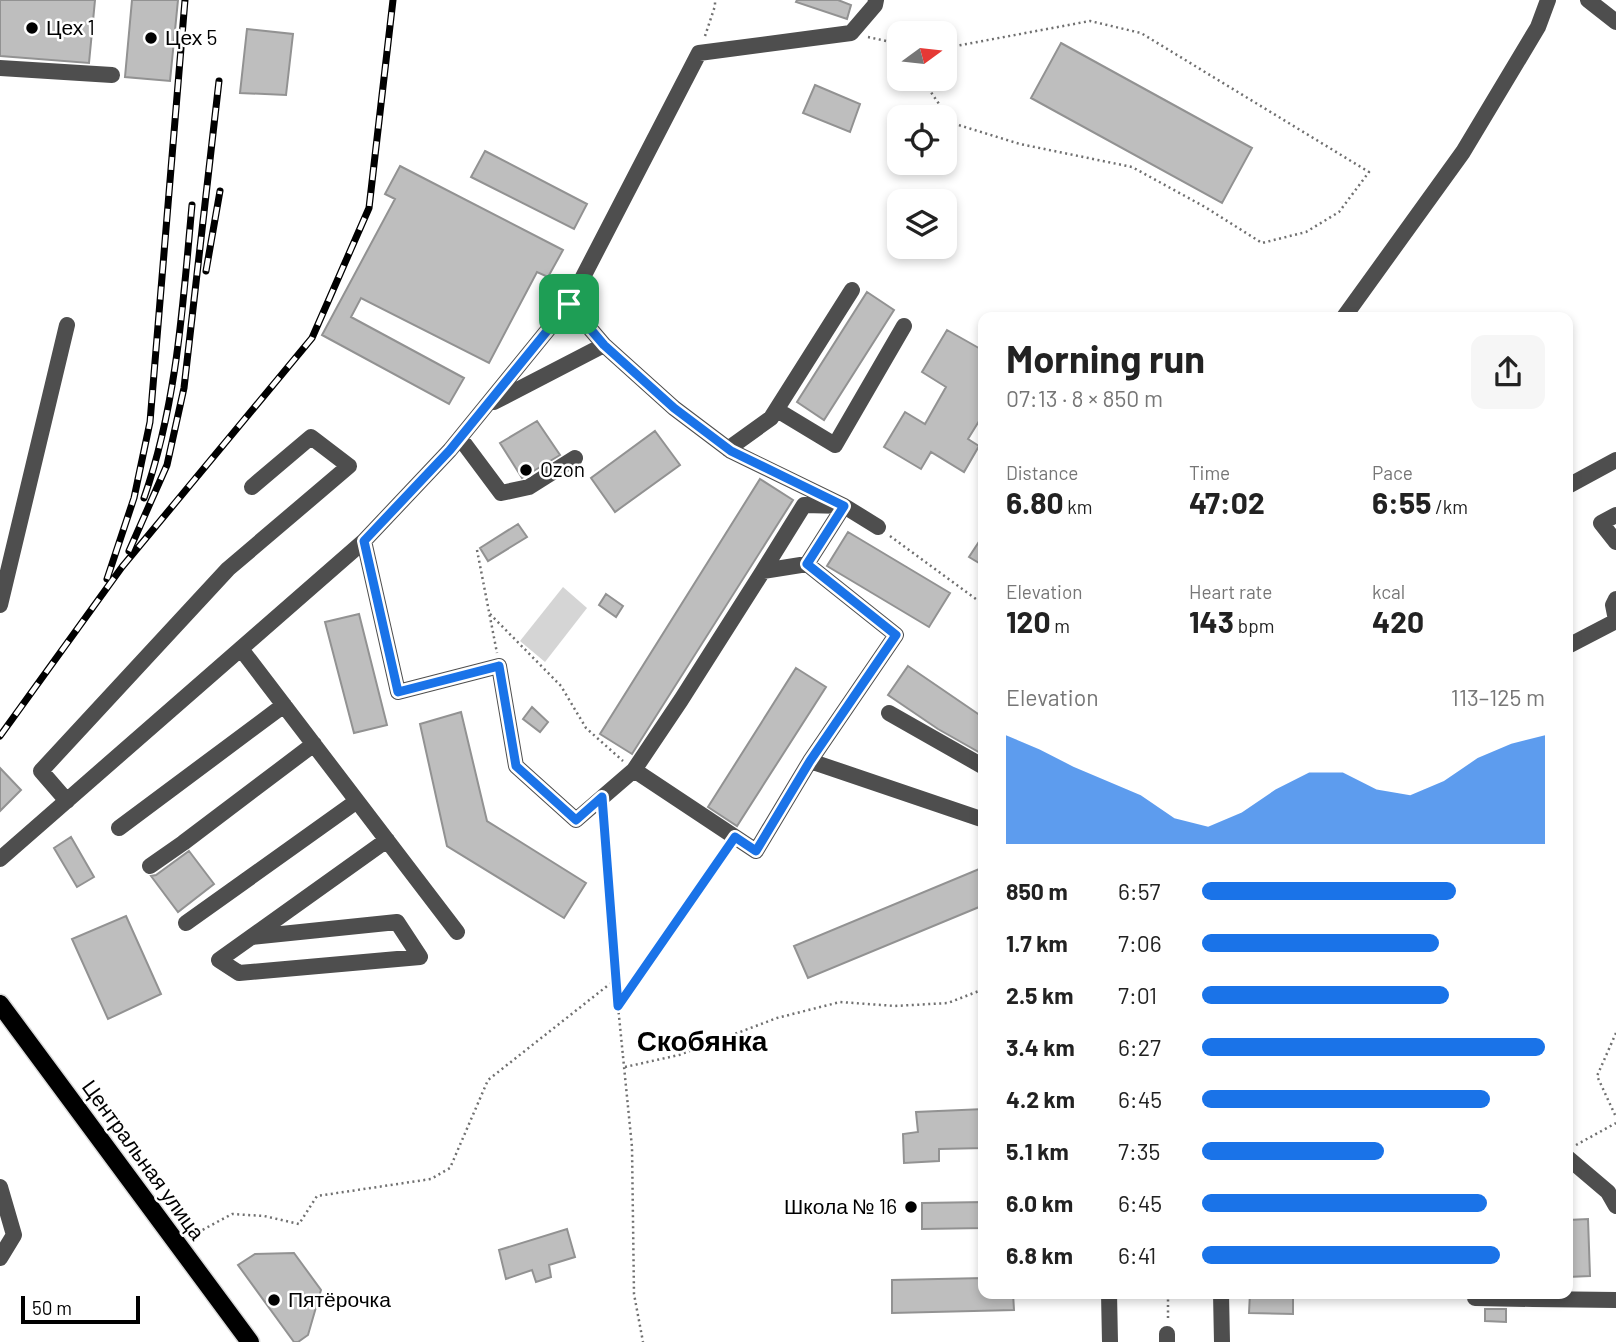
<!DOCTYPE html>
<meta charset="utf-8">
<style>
body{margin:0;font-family:Barlow,sans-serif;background:#f6f6f6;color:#222;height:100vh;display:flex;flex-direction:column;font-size:26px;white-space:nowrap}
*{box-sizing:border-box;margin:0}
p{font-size:23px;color:#767676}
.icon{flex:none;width:38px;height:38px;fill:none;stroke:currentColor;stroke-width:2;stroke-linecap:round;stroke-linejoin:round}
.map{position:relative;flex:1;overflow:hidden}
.side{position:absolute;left:978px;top:312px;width:595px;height:987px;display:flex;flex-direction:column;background:#fff;border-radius:14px;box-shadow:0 4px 10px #0003}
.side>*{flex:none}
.needle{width:46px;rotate:75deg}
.tools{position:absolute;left:887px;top:21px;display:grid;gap:14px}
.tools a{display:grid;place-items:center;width:70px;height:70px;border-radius:14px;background:#fff;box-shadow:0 4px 10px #0003;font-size:35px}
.scale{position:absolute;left:21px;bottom:18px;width:119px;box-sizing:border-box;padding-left:7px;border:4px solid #000;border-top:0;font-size:19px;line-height:24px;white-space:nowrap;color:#000;-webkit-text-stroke:5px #fff;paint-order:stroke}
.pin{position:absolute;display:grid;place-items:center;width:60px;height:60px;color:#fff;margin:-30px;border-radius:14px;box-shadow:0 4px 10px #0006}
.round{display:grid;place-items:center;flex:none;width:74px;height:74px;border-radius:14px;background:#f6f6f6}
.headline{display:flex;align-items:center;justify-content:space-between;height:119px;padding:0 28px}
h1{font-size:38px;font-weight:700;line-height:52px}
.figures{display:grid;grid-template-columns:repeat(3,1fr);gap:10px;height:119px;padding:7px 28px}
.figures div{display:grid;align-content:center}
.figures b{font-size:30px;font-weight:700}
.figures small{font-size:19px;font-weight:400}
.figures p{font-size:19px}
.chart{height:196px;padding:14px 28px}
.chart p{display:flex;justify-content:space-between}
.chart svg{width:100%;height:126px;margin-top:7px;fill:#1a73e8;opacity:.7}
ul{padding:0 28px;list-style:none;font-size:23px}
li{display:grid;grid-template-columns:112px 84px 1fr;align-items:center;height:52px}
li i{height:18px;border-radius:9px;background:#1a73e8}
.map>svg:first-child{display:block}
</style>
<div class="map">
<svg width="1616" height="1342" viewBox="0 0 1616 1342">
<rect width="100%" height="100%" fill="#fff"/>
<path fill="#d5d5d5" d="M563,587L587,608L545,662L520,641Z"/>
<path fill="#bebebe" stroke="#929292" stroke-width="2" d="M0,0H95L89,63L0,56Z
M132,0H178L170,81L125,77Z
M797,0H838L851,5L847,19L796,2Z
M247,29L293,34L286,95L240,93Z
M1061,43L1252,148L1222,203L1031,98Z
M815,85L860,104L850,132L803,113Z
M485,151L587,204L574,229L471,177Z
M400,166L563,250L548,277L537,272L489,363L361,298L351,317L464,378L449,404L322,335L395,199L385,194Z
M867,292L894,310L824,420L797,402Z
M947,330L984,351V413L968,439L979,446L964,472L931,452L921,469L884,447L905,412L925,424L946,387L922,372Z
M537,421L560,455L522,478L500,443Z
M655,431L680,465L615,512L591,478Z
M760,479L793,500L632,754L600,734Z
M518,524L527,537L488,561L480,548Z
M848,532L950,593L929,627L827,566Z
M984,534V566L969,557Z
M606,594L623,606L616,617L599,605Z
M359,614L387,725L354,733L325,622Z
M908,666L984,718V755L938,729L888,695Z
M796,668L826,687L737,826L708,807Z
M532,707L548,722L540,732L523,719Z
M461,712L487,821L586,883L564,918L447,846L420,724Z
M0,768L21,790L0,811Z
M71,837L94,877L77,887L54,848Z
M189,851L214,884L178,912L151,876L156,875Z
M984,867V905L808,978L794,946Z
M126,916L161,994L108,1019L72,939Z
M984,1109V1148L939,1149V1161L904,1163L903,1134L918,1132L916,1112Z
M984,1202V1228L922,1229V1203Z
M1588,1219L1590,1276L1568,1277V1220Z
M567,1229L575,1257L549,1265L551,1277L536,1282L532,1270L506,1279L499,1250Z
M294,1253L321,1290L308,1335L298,1342H294L238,1265L255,1254Z
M984,1278V1293H1013L1014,1310L892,1313V1280Z
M1250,1293H1293V1314L1249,1313Z
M1485,1309H1506V1322L1485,1321Z"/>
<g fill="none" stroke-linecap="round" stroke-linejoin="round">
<g stroke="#dbdbdb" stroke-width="21">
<path id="major" d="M0,1004L250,1342"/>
</g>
<path stroke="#707070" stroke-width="2.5" stroke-dasharray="2 3.5" stroke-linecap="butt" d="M705,36L715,6V0
M868,37L900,44
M922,79L952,123L1020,144L1132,167L1205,207L1262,243L1306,232L1339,212L1369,172L1141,33L1090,21L945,48
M890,536L984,605
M477,550L497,653
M490,614L561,686L586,728L623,761
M604,815L618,1006L632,1147L634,1294L643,1342
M619,1004L727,849
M1616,1033L1597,1076L1616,1117
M625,1067L679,1055L777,1018L840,1002L895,1006L948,1003L984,989
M1576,1145L1616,1123
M193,1235L232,1214L264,1216L299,1224L317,1196L431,1179L450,1168L488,1080L616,979
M1168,1318V1293"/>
<path stroke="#4e4e4e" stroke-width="16" d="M1588,0L1616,22
M0,68L112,75
M569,304L604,345L674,408L731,451L844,506L878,527
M1344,317L1463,152L1538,27L1548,0
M494,402L604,345
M777,410L835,445L904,326
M460,438L501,493L529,487L575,458
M728,449L771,418L852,290
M1568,486L1616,460
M1616,515L1601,523L1616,542
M364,541L398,692L499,666L516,766L576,820L634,770L681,700L763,571
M807,564L844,506
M1616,599L1613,605L1616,620
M0,605L67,325
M1568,646L1616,621
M241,649L457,932
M889,713L984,767
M810,761L984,820
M634,770L756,851L810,761L896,635L807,564L763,571L804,505L844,506
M67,801L41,771L228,569L349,466L311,437L252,487
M119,828L284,705
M0,859L364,541L450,450L569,304L699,53L851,33L875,5L876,0
M150,866L183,843L314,744
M186,923L357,801
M252,937L397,922L420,957L239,973L219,960L387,840
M1568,1158L1608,1192L1616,1206
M0,1187L14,1235L0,1258
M1109,1293L1110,1342
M1221,1293L1222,1342
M1475,1293V1298L1533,1299
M1533,1293V1299L1616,1300
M1167,1334V1342"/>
<use href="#major" stroke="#000" stroke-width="18"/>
<g stroke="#000" stroke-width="7">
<path id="rail" d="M206,271L220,191
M144,498C177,404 183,303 192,205
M129,551L167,465L184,388L219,81
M107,579L134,498L150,422L185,0
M0,736L122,567L312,338L369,208L393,0"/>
</g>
<use href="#rail" stroke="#fff" stroke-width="4.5" stroke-dasharray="13" stroke-linecap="butt"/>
</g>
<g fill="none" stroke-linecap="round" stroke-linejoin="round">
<g stroke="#fff" stroke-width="14">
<path id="route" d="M569,304L604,345L674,408L731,451L844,506L807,564L896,635L810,761L756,851L735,837L618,1006L602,797L576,820L516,766L499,666L398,692L364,541L450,450Z"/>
</g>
<use href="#route" stroke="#1a73e8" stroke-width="9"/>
</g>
<g fill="#000" stroke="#fff" stroke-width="2.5">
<circle cx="32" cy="28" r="7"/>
<circle cx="151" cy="38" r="7"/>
<circle cx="526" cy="470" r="7"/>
<circle cx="911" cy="1207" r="7"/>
<circle cx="274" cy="1300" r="7"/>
</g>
<g text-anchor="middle" stroke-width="5" stroke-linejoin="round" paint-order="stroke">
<g font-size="21" fill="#000" stroke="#fff" text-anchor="start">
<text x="46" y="35">Цех 1</text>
<text x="165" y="45">Цех 5</text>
<text x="540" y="477">Ozon</text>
<text x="897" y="1214" text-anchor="end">Школа № 16</text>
<text x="288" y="1307">Пятёрочка</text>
</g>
<g font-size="21" fill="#000" stroke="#fff">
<text transform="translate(143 1160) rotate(54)" y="7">Центральная улица</text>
</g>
<g font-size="28" font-weight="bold" fill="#000" stroke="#fff">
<text x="702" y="1051">Скобянка</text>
</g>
</g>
</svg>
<div class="tools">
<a><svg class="needle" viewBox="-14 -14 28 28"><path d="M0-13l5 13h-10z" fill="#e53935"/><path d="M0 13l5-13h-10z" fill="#767676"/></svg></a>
<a><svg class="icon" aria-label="locate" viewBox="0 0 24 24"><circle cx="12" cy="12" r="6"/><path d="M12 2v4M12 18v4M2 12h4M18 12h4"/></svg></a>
<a><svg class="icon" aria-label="layers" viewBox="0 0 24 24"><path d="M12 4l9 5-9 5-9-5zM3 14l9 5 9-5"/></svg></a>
</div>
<div class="scale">50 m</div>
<div class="pin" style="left:569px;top:304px;background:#1e9e55"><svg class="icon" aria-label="arrive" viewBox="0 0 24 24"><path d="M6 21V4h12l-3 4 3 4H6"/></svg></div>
<section class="side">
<div class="headline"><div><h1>Morning run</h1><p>07:13 · 8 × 850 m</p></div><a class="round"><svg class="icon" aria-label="share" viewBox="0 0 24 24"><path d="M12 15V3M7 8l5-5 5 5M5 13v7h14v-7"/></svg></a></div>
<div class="figures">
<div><p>Distance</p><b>6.80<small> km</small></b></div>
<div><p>Time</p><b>47:02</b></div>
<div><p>Pace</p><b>6:55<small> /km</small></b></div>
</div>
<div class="figures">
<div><p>Elevation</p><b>120<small> m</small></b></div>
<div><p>Heart rate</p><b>143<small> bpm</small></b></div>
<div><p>kcal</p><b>420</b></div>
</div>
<div class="chart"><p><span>Elevation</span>113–125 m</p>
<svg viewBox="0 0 160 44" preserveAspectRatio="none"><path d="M0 44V6L10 11L20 17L30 22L40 27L50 35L60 38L70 33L80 25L90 19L100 19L110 25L120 27L130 22L140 14L150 9L160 6V44z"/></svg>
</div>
<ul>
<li><b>850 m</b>6:57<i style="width:74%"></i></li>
<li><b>1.7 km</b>7:06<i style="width:69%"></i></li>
<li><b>2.5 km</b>7:01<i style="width:72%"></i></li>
<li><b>3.4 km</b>6:27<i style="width:100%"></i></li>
<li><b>4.2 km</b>6:45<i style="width:84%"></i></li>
<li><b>5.1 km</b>7:35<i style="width:53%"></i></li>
<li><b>6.0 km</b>6:45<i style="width:83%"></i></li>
<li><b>6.8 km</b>6:41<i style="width:87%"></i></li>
</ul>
</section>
</div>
